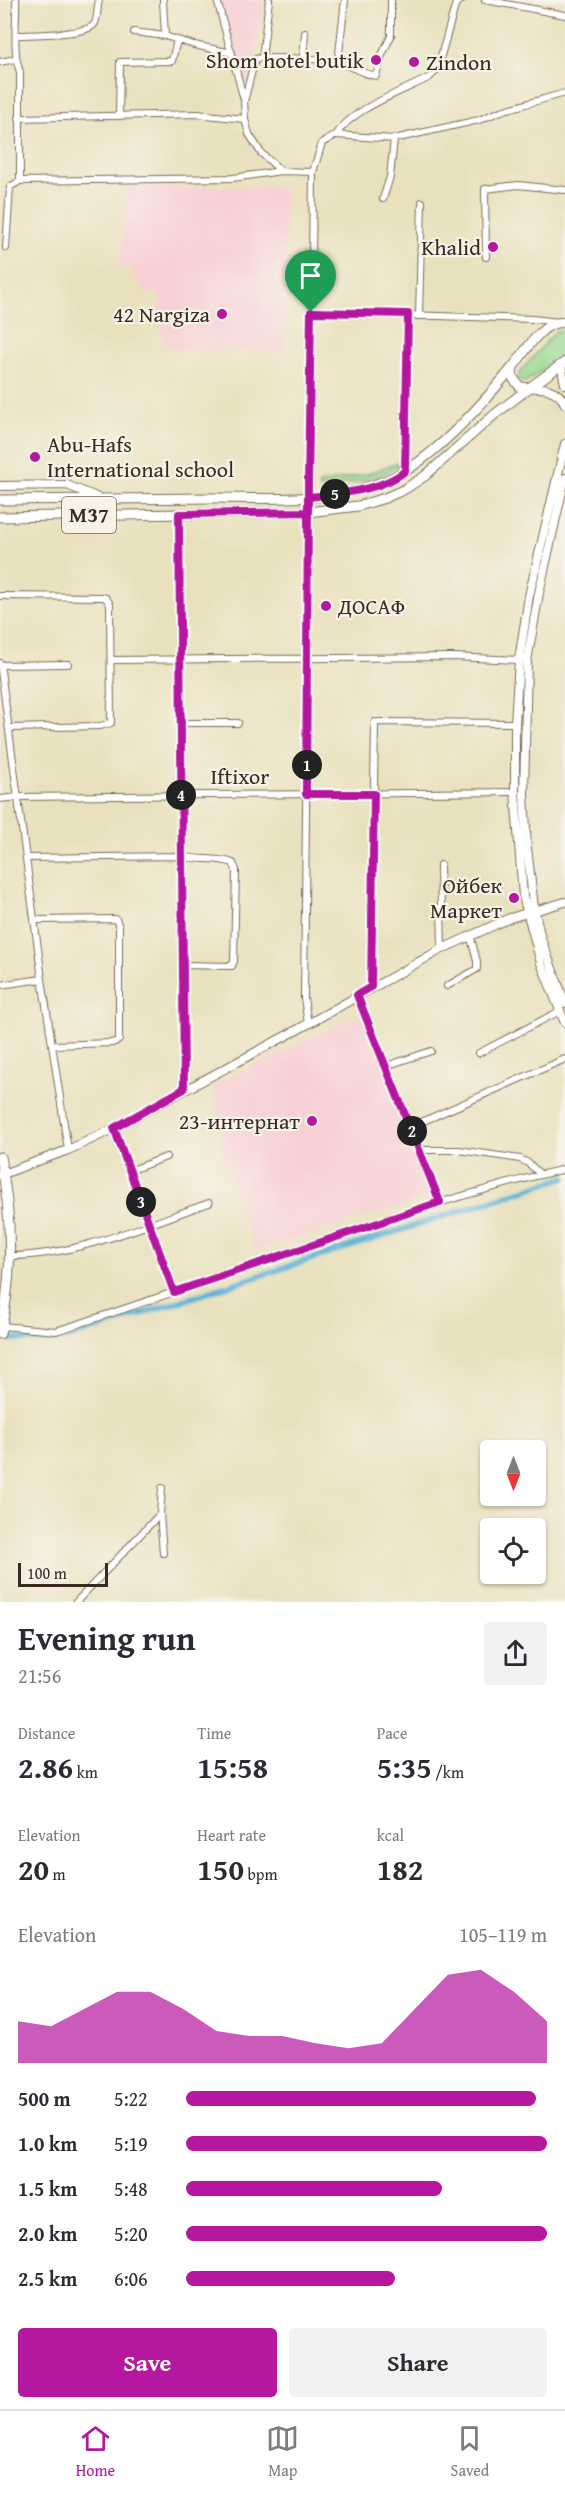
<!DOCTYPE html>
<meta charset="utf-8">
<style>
body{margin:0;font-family:"Gentium Book Plus",serif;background:#f2f2f3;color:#2b2b33;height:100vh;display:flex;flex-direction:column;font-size:22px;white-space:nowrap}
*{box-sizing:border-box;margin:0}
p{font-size:20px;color:#7c7c81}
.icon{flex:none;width:33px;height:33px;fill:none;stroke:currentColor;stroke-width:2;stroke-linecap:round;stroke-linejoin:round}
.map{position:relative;height:1602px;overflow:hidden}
.drawer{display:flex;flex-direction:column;background:#fff;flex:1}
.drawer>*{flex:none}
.needle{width:39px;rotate:180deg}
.tools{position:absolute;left:480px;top:1440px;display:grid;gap:12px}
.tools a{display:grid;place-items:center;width:66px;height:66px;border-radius:6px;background:#fff;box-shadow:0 2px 4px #0004;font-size:30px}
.scale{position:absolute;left:18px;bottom:15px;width:90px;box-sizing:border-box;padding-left:6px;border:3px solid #3b2a1e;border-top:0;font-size:16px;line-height:21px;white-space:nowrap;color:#3b2a1e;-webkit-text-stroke:4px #f7f3e8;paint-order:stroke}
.pin{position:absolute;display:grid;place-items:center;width:51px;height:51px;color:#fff;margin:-62px -26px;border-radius:50% 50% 50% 0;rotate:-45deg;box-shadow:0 0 6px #0007}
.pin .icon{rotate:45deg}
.km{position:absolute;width:30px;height:30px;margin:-15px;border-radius:50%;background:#222;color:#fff;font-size:16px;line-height:30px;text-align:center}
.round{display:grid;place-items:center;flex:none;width:63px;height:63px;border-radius:6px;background:#f2f2f3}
.headline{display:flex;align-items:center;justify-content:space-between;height:102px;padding:0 18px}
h1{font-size:33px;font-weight:700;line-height:45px}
.figures{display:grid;grid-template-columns:repeat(3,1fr);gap:9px;height:102px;padding:6px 18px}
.figures div{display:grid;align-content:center}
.figures b{font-size:30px;font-weight:700}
.figures small{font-size:16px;font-weight:400}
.figures p{font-size:16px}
.chart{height:168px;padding:12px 18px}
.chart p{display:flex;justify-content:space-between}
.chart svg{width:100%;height:108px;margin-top:6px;fill:#b5179e;opacity:.7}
.cta{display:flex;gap:12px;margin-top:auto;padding:12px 18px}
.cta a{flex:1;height:69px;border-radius:6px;background:#b5179e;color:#fff;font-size:24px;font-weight:700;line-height:69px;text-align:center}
.cta a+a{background:#f2f2f3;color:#2b2b33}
ul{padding:0 18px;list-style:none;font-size:20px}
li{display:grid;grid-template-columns:96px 72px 1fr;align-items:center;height:45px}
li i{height:15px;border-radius:8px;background:#b5179e}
.menu{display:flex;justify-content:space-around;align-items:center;height:84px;border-top:2px solid #e1e1e2;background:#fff;font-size:16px;color:#7c7c81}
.menu a{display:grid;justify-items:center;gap:3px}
.menu .selected{color:#b5179e}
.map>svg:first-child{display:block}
</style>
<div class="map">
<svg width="565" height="1602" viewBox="0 0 565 1602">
<rect width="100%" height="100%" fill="#f7f3e8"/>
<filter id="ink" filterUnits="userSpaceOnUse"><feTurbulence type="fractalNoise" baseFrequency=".0167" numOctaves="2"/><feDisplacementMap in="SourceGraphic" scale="12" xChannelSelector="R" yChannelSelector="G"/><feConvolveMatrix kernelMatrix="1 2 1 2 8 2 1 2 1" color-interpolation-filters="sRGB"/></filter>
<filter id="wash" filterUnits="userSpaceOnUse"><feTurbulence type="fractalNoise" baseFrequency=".008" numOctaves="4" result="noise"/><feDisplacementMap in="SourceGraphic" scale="24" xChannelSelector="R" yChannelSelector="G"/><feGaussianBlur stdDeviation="1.35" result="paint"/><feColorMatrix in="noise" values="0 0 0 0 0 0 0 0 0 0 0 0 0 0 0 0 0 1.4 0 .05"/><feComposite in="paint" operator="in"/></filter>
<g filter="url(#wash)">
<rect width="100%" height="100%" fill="#e9e1be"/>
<path fill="#f7cfd4" d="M220,0H266L249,82L242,83Z
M127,187H285V352L173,350L162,346V331L159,329V295L144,293L131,269L120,268Z
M363,1013L436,1195L255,1251L223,1158L214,1084Z"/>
<path fill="#96d991" stroke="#688258" stroke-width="1.5" d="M556,331H565V354L526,382H522L518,377L520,372Z
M398,462L400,466L373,479L320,489L319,484L368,474Z"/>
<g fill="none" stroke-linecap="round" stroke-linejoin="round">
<path stroke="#5ab3d7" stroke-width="6" d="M9,1339L45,1340L70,1337L565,1177"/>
</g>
</g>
<g filter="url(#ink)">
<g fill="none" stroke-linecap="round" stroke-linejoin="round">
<g stroke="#786a56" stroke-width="8">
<path id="minor" d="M16,0C17,24 12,51 20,72V181
M163,0L165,36
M217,0L244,100L245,119L249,134L261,153L281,171
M485,0L565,15
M134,32L165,36L194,45L232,53
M17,35C31,34 89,36 95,23C98,17 97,6 99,0
M262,58C286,59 312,57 337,62C351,65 362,74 376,76L382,55L391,36V0
M262,58L269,0
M303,58L305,33
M0,62L15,59
M338,62L345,0
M245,98L255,59L262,58
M119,116L120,62L172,61L177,40
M19,118L197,114L245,119
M336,135C352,108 402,92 430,77L437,70L456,3L462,0
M383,199L390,177L394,139
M6,248L10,187L20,181L233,178L281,171L313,172
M486,257L485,189L518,185L565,190
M311,312L533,319L558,322
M419,315L422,202
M404,472L408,314
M179,514L184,1089
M0,596L102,597L106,598L110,604L111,723L100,726L10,728
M112,660L454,657L519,660
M0,663L42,979L68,1150
M0,665L68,664
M180,723H238
M0,799L19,797L515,792
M27,858L181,856C198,861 216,857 233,863L236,870L234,961L232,966L183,965
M440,865L442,949
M35,920L116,919L119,927V1040L112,1043L53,1045
M0,985L42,979
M447,986L477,969V961L470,935
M371,987L375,722L515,723
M357,995L440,1202
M308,1024L304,998L313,172L322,143L336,135L394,139L479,120L501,111L565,93
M479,1053L560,1011
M386,1066L431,1051
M410,1127L565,1059
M114,1128L174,1292
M419,1150H459L520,1159L528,1163L540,1174
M129,1171L166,1157
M9,1256C77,1256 145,1225 209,1203
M2,1326L56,1331C226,1278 392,1209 565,1169
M162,1488L160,1514L163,1553
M76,1602L160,1514"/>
</g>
<g stroke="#786a56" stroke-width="10">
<path id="tertiary" d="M0,486L67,485L96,497"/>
</g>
<g stroke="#786a56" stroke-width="10">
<path id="secondary" d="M561,365L565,384
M529,388C544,387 558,389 565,404
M565,444L529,596L519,660L515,723V792L523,896L541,963L565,1023
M565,478L539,593L527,661L524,793L527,848L534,908L541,939L565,1003
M0,1175L68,1150L107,1132L308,1024L442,949L510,918L565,902"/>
</g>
<g stroke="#786a56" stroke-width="11">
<path id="primary" d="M565,323C543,318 525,353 512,368L513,378L520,387L529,388L565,362
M0,500C71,499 142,499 213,498C273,498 342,504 396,476C436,456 484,402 512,368
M0,517L308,512L358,506L385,498L405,489L425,476L494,415L529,388
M0,1157C12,1215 13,1277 0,1334"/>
</g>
<use href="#minor" stroke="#fff" stroke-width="6"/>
<use href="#tertiary" stroke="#fff" stroke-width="8"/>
<use href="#secondary" stroke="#fff" stroke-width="8"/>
<use href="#primary" stroke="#fff" stroke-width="9"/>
</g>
</g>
<g fill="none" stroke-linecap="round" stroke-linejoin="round" filter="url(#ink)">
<g stroke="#fff" stroke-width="12">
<path id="route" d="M311,312L308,483V512L306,794H374L371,987L357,995L440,1202L174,1292L114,1128L184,1089L179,514L308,512V497C338,494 381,491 405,471L408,314L311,312"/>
</g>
<use href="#route" stroke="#b5179e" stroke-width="8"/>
</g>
<g fill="#b5179e" stroke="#f7f3e8" stroke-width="2">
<circle cx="376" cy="60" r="6"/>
<circle cx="414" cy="62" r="6"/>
<circle cx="493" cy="247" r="6"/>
<circle cx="222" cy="314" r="6"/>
<circle cx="35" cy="457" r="6"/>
<circle cx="326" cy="606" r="6"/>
<circle cx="514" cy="898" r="6"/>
<circle cx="312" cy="1121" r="6"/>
</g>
<g text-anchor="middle" stroke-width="4.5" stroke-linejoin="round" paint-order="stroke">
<rect fill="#f7f3e8" stroke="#73665b" stroke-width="1.5" x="62" y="497" width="54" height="36" rx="4.5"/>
<g font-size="21" font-weight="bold" fill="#3b2a1e">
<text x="89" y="522">M37</text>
</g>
<g font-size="22" fill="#3b2a1e" stroke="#f7f3e8" text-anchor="end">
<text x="364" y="68">Shom hotel butik</text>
<text x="426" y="70" text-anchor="start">Zindon</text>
<text x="481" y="255">Khalid</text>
<text x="210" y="322">42 Nargiza</text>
<text x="47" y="452" text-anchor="start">Abu-Hafs<tspan x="47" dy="25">International school</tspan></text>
<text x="338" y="614" text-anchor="start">ДОСАФ</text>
<text x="502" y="893">Ойбек<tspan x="502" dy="25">Маркет</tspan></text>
<text x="300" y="1129">23-интернат</text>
</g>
<g font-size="22" fill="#3b2a1e" stroke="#f7f3e8">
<text x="240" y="784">Iftixor</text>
</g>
</g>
</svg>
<div class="tools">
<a><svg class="needle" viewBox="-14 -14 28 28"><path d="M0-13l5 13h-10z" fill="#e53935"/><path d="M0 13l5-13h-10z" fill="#7c7c81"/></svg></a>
<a><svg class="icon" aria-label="locate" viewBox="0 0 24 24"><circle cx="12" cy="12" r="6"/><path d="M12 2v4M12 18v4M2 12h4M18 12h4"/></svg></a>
</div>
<div class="scale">100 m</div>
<div class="pin" style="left:311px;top:312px;background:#1e9e55"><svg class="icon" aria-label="arrive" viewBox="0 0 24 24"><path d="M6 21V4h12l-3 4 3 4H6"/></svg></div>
<b class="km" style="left:307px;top:765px">1</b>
<b class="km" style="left:412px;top:1131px">2</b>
<b class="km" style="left:141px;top:1202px">3</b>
<b class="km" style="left:181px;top:795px">4</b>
<b class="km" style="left:335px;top:494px">5</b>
</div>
<section class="drawer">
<div class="headline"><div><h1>Evening run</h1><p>21:56</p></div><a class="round"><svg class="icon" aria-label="share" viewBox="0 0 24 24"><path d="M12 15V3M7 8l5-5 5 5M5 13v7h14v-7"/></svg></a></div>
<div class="figures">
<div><p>Distance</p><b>2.86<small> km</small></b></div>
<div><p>Time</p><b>15:58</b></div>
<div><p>Pace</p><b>5:35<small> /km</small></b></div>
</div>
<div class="figures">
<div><p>Elevation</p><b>20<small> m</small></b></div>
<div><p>Heart rate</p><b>150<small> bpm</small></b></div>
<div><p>kcal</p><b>182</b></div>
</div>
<div class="chart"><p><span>Elevation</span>105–119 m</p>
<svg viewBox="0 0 160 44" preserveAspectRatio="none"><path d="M0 44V27L10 29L20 22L30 15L40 15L50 22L60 31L70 33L80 33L90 36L100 38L110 36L120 22L130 8L140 6L150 15L160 27V44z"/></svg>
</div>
<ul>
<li><b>500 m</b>5:22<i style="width:97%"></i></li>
<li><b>1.0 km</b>5:19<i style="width:100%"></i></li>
<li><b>1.5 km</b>5:48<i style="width:71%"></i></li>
<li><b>2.0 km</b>5:20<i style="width:100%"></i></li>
<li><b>2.5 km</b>6:06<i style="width:58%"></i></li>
</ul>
<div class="cta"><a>Save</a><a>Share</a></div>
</section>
<nav class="menu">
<a class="selected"><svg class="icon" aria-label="home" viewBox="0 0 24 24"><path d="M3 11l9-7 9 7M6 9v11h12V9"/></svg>Home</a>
<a><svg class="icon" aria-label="map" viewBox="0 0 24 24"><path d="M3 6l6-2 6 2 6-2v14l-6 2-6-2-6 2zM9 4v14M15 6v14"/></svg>Map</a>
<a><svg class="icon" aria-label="saved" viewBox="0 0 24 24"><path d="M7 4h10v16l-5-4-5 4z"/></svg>Saved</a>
</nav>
